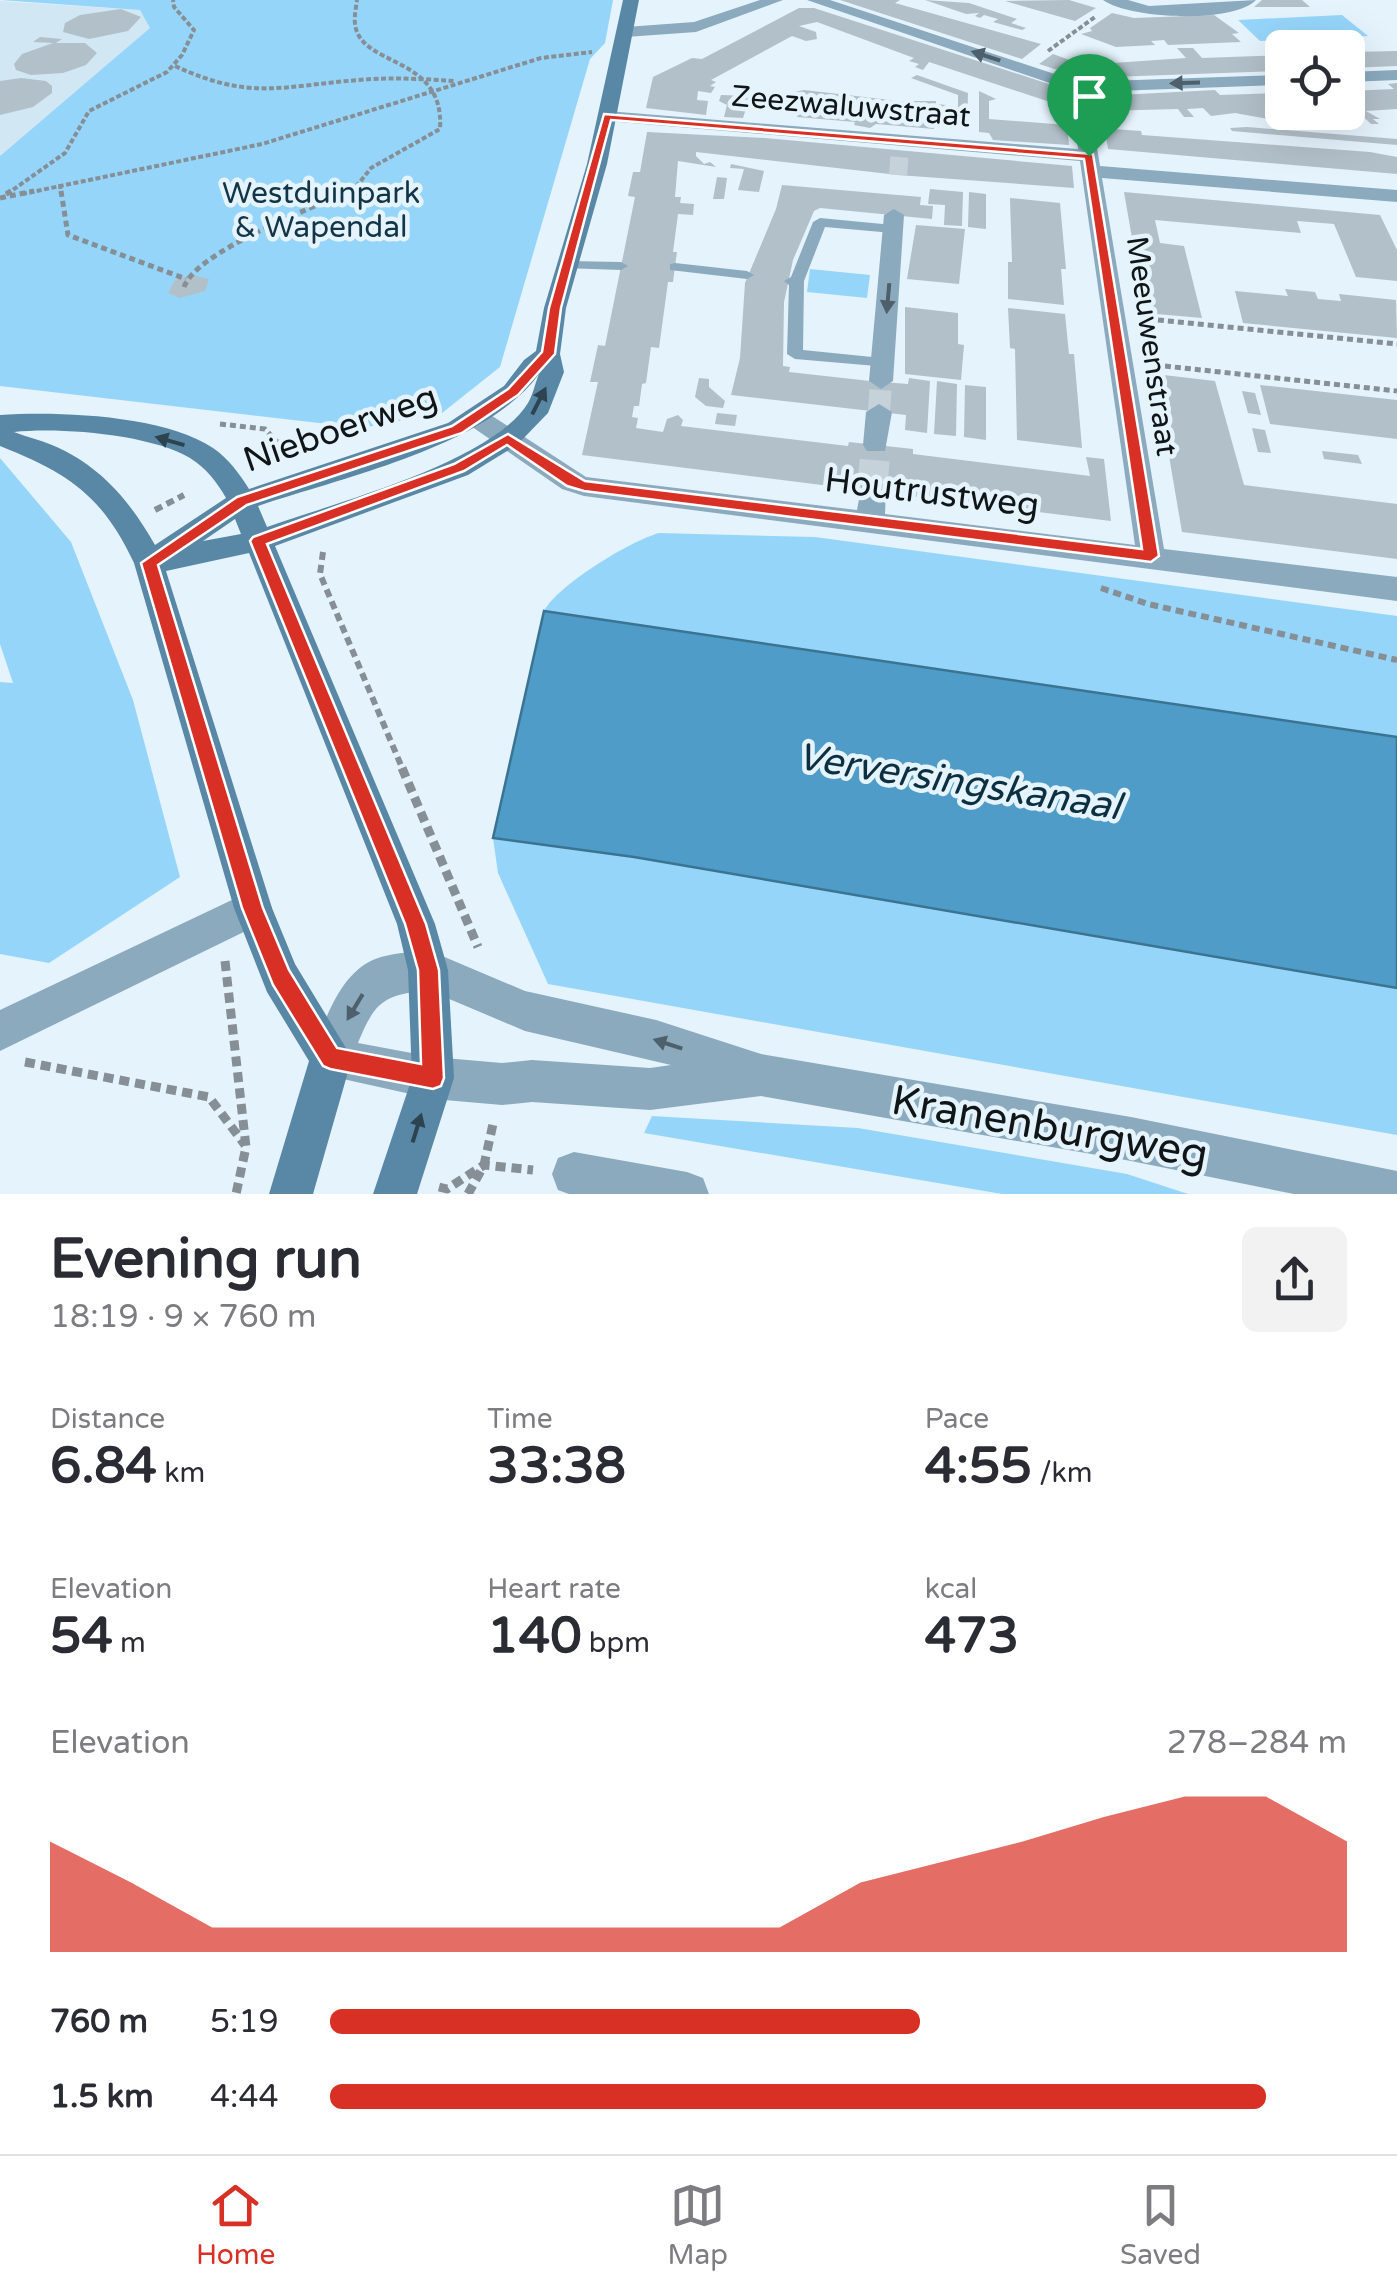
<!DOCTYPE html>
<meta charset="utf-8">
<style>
body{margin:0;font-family:"Varela Round",sans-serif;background:#f2f2f3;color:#2b2b33;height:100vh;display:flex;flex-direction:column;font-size:38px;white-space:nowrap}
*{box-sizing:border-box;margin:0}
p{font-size:32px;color:#7c7c81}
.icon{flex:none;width:55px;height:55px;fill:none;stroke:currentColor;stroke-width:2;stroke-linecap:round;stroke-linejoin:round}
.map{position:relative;height:1194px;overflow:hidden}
.panel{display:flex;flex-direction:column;background:#fff;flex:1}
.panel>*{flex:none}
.tools{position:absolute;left:1265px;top:30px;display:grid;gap:20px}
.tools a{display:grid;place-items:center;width:100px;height:100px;border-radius:15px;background:#fff;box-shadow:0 10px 40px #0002;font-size:50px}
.pin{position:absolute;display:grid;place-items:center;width:85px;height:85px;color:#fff;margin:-102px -42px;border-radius:50% 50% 50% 0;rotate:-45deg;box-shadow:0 0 10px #0007}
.pin .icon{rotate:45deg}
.round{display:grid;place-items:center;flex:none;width:105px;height:105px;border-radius:15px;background:#f2f2f3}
.headline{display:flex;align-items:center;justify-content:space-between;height:170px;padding:0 50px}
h1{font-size:55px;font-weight:700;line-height:75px}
.metrics{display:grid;grid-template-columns:repeat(3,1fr);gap:15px;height:170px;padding:10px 50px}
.metrics div{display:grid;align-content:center}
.metrics b{font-size:50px;font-weight:700}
.metrics small{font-size:28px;font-weight:400}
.metrics p{font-size:28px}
.chart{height:280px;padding:20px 50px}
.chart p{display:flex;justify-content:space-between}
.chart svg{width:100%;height:180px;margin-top:10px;fill:#d93025;opacity:.7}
ul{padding:0 50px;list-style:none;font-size:32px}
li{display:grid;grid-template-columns:160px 120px 1fr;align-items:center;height:75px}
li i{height:25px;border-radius:12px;background:#d93025}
.tab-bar{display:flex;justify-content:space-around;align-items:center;height:140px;border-top:2px solid #e1e1e2;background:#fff;font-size:28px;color:#7c7c81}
.tab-bar a{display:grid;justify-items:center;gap:5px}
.tab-bar .on{color:#d93025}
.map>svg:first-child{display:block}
</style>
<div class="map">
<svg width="1397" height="1194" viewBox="0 0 1397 1194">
<rect width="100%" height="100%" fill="#e5f3fc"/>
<path fill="#d2e7f4" d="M0,1L140,10L151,28L0,156Z"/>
<path fill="#96d5fa" d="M0,0H613L605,43L590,59L500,367L442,413L362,428L0,386V156L150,28L140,10Z
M1342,15L1368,36L1260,41L1238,20Z
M810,269L870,275L867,298L807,292Z
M0,458L71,542L133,700L180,877L49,963L0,954V682L13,683L0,644Z
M659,533L815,537L1397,616V737L544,611C558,585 630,541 659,533Z
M493,838L634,857L1397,988V1135L548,984L498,873Z
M652,1116L858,1128L1127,1174L1188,1194H1002L644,1133Z"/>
<path fill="#4e9cc7" stroke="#3b7492" stroke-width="2.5" d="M544,611L1397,737V988L634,857L493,838Z"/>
<path fill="#b2c0c9" d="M840,0H900L895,3L1041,44L1022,59Z
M925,0L969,3L1017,19L1011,23L1026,28L1022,30L993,22L998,19L984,15L980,18L975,16L979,13L966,14Z
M1069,0L1096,8L1075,21L1005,1Z
M1262,0H1302L1310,7H1254Z
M799,8H814L1052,85L1064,91L1066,108L1050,107V102L929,62L923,70L915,67L919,64L909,61L914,58L817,22L799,26L816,32L817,39L806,41L792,36L711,80L716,82L710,86L715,87L711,93L698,91L697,100L708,101L706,115L646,108L653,77L692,58L702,59Z
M121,9L141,17L128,31L89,39L63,32L65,23L80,15Z
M1112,13L1134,18L1214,15L1239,33L1232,34L1241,42L1168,45L1164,40L1151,41L1155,45L1116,47L1081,34L1092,31L1090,28Z
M40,37L62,39L56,43H85L97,53L86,65L63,73L31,75L16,70L14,64L22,54L53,43L33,42Z
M1346,42L1355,50H1349L1352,52L1397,51V66L1348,68V48L1334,43Z
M1177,48H1193L1202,58L1282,55V71L1083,78L1039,64L1053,54L1083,65L1186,58Z
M917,75L968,93L967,125L958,124V95L911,78Z
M21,78L46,81L52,86V93L33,107L0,115V81Z
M1397,83V109L1366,111L1380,119H1373L1379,124H1371L1355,109L1348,110V91L1394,89L1388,84Z
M804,90L899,101H936V104L946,105L945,118L935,117L934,129L876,124L870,128L854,125L855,122L797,117L799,105H791L794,92Z
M1215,90L1220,95L1282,93V116L1279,112L1265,113L1268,119L1235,113L1211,116L1203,108L1187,109L1194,117H1184L1178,109L1102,111L1100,96Z
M979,91L996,99L989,101V119L1067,125L1069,145L993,140L989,133L979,132Z
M721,95L750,96L743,118L724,117L727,105L719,101Z
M1104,123L1111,124L1113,129L1141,131L1142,135L1370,152L1397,157V174L1108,149Z
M1247,127L1397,139V145L1232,131L1230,128Z
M647,132L765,138L1072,166L1074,188L898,175L696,152V156L704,164L710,162L716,167L678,161L675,197H681L680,203L694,204L693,215L678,214L673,252H677L674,274L673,282H668L659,348L651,347L646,383L642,384L639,406H634L632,417L638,418L636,428L663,432L667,419L678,415L683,420L681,426L848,446L849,442L913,449V454L1090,476L1086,457L1104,459L1111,521L582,455L598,382H590L598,345L605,346L635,197L628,196L633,172H640Z
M731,164L764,171L759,192L738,190L744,169L730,168Z
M717,177L727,178L724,199H713Z
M782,185L921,197L920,205L933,206L932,219L820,208L814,211L793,260L784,302L783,366L790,367L789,372L870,381L908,384L909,378L930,381L927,433L905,430L906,415L731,395L740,358L745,283L776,209Z
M930,189L963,192L962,226L944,225L945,205L928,204Z
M969,192L986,194V229L968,227Z
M1124,192L1380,215L1397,250V281L1356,277L1334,224L1297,221L1301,233L1155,220L1160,243L1184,246L1202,318L1145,313Z
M1010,198L1060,203L1066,269H1061L1064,305L1008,299V262H1012Z
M916,225L965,229L959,284L907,279Z
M192,275L209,279L205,291L180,298L168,293L175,280Z
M1285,289L1315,292L1318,299L1341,301L1339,294L1396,300L1397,338L1243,323L1235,291L1288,296Z
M905,307L958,313V344L964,345L961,380L905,374Z
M1008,308L1065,314L1069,354H1074L1082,448L1017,440L1015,349L1010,348Z
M1155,374L1215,381L1244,485L1397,504V559L1182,532Z
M699,378L709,379V387L725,401L723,408L706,406L695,397Z
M937,381L957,384L956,436L934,434Z
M965,385L986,387V440L964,437Z
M1260,385L1397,400V439L1270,424Z
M1242,391L1255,393L1261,415L1248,413Z
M717,413L737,415L735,426L715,424Z
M1252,428L1265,430L1271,453L1258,452Z
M1322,451L1358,455L1362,464L1324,459Z"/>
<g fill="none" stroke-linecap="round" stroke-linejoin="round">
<path stroke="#c5d2da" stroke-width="18" stroke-dasharray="18 9" stroke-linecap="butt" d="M898,175L900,151"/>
<path stroke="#c5d2da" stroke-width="22" stroke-dasharray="22 11" stroke-linecap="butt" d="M879,412L881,381"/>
<path stroke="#c5d2da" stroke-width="30" stroke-dasharray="30 15" stroke-linecap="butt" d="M872,490L876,445"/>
<path stroke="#858f95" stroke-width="4" stroke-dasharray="5 2.5" stroke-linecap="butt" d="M1048,51L1095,17
M175,66C251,101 281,86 359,80C391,77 423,79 454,81
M60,184L61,194
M7,194L65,153L89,111L167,72L182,55L194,30L174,7L173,0
M22,194L262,144L541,58L592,52
M343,194L355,188L371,168L440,129C445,54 360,68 355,24C354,17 356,8 357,0"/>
<path stroke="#858f95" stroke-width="5" stroke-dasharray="6 4" stroke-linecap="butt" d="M61,191L68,235L186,279
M6,194L11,191
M0,198L34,191
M184,287C197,251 311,209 349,191
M1148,319L1397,344
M1155,365L1397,391
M220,424L265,429L279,444
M283,444L299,436L339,433"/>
<path stroke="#858f95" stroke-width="6" stroke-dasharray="8 5" stroke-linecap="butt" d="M277,441L280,445
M253,459L288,441
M155,510L184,495
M323,552L320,574L403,770
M1101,588L1148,604L1397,660"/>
<path stroke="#858f95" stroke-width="9" stroke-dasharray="10 6" stroke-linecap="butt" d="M402,768L478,947
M225,961L246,1147L236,1194
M25,1062L209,1097L245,1145
M439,1187L447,1189L484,1165L533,1170
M468,1194L484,1165L493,1124"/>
<path fill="#8baabe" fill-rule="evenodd" d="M820,218L893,225L900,229L893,233L825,227L804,281L803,350L882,358L890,363L888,367L795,359L787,354L789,285L784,281L791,277L813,222Z
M568,261L621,262L628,266L621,270L563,268V262Z
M675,263L747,271L754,275L747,279L670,270V264Z"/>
<path fill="#8baabe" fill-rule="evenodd" d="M760,0H783L696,32L626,37L618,32L626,27L694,22Z
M807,0H830L1079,82L1282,75V85L1088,92L1100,166L1397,190V202L1102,178L1164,549L1397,577V601L584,496L562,489L468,424L464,418L468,412H486L586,477L857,510L862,483H882L886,490L885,514L1135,545L1080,161L607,121L598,116L607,111L1078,149L1070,90Z
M1103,0H1128L1149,6L1256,0C1233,24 1129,19 1103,0Z
M1397,70V80L1348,82V72Z
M894,209L904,215L893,381L881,389L869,381L884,215Z
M879,404L892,412L885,451H867L863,445L866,412Z
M253,890L266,895L272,908L266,921L0,1051V1010Z
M428,950L525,991L656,1020L761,1054L1131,1117L1397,1171V1194H1294L1131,1161L761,1096L650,1110L532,1102L502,1105L433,1099L316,1073L310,1058C325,1023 339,969 381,957C395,953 413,952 428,950ZM428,990L525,1031L671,1065L650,1068L532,1060L502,1063L433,1057L358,1043C375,1001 384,995 428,990Z
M574,1152L687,1172L703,1178L709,1194H569L558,1190L552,1174L558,1158Z"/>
<path fill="#5888a5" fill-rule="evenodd" d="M623,0H639L607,164L566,308L560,354L564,372L548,413L517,445L468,475L275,546L435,924L448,970L454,1078L417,1194H373L412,1078L408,970L397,924L249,553L166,571L272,908L295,964L352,1058L313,1194H269L309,1061L267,992L234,908L134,563C102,495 68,473 0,446V415C58,411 164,415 213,448C228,458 239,473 249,489L448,423L504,386L524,360L536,351L544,308L587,164ZM539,374C535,383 533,395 528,403C491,463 334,503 267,527L258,506C343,477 486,447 539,374ZM14,432C59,427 150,434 190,458C206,468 217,482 226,498L155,545C130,501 100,465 52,445C40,440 27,437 14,432ZM235,519L241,534L203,541Z"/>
</g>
<defs><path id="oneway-solid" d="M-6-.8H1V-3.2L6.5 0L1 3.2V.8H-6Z" transform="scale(2.5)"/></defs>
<g fill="#4e606b">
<use href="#oneway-solid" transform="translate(986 56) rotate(-162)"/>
<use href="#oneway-solid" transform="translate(1185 83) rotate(178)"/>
<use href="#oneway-solid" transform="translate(888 298) rotate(95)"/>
<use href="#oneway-solid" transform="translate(355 1007) rotate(121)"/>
<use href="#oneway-solid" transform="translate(668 1044) rotate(-162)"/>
</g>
<g fill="#2d4350">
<use href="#oneway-solid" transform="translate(539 401) rotate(-63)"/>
<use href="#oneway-solid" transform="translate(170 441) rotate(-164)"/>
<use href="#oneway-solid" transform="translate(417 1128) rotate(-73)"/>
</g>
<path fill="#d93025" stroke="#fff" stroke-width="2.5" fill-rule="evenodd" d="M604,114L1093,154L1159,556L1151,562L584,491L567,486L507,445L464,471L267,544L426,924L439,970L444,1078L441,1086L433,1089L330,1069L323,1066L273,985L242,908L141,563L237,497L452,426L508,389L542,352L549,308ZM611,120L1084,159L1142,549L585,481L508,434L454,464L253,537L250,541L405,924L418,970L421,1064L337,1048L289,970L263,908L158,565L247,505L462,433L518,395L555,354L561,308Z"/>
<g text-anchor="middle" stroke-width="9" stroke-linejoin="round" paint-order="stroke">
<g font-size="30" fill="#101518" stroke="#e5f3fc">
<text transform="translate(851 106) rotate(5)" y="10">Zeezwaluwstraat</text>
<text transform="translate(1152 346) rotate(82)" y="10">Meeuwenstraat</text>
</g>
<g font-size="30" fill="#123548" stroke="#e5f3fc">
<text x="321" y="203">Westduinpark<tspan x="321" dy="34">&amp; Wapendal</tspan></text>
</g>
<g font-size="35" fill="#101518" stroke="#e5f3fc">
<text transform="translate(340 428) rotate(-19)" y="12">Nieboerweg</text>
<text transform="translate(932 492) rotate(7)" y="12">Houtrustweg</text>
</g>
<g font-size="38" font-style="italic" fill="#0c3042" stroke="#e5f3fc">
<text transform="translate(959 781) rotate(9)" y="13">Verversingskanaal</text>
</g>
<g font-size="42" fill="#101518" stroke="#e5f3fc">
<text transform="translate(1050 1126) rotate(10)" y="15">Kranenburgweg</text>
</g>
</g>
</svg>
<div class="tools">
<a><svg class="icon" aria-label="locate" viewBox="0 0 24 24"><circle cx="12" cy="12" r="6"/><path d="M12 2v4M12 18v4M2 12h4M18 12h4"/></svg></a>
</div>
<div class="pin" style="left:1089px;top:156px;background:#1e9e55"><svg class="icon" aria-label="arrive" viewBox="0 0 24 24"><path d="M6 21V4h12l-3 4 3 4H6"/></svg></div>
</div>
<section class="panel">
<div class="headline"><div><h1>Evening run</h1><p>18:19 · 9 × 760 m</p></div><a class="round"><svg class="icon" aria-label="share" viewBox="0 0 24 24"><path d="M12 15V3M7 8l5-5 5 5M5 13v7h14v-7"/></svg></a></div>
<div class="metrics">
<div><p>Distance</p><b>6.84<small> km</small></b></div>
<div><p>Time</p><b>33:38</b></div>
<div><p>Pace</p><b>4:55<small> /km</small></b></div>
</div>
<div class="metrics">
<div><p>Elevation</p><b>54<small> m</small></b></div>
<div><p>Heart rate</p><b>140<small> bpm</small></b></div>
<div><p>kcal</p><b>473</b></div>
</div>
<div class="chart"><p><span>Elevation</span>278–284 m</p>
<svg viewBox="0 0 160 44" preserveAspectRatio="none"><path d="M0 44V17L10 27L20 38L30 38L40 38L50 38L60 38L70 38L80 38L90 38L100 27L110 22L120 17L130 11L140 6L150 6L160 17V44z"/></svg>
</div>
<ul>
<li><b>760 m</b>5:19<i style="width:58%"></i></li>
<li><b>1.5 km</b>4:44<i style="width:92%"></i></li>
</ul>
</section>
<nav class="tab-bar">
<a class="on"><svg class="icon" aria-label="home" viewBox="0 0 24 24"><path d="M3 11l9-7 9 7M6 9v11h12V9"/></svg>Home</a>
<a><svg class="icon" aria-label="map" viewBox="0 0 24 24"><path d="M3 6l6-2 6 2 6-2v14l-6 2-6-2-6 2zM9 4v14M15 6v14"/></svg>Map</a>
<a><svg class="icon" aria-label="saved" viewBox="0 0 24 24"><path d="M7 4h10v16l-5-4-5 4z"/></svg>Saved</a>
</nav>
